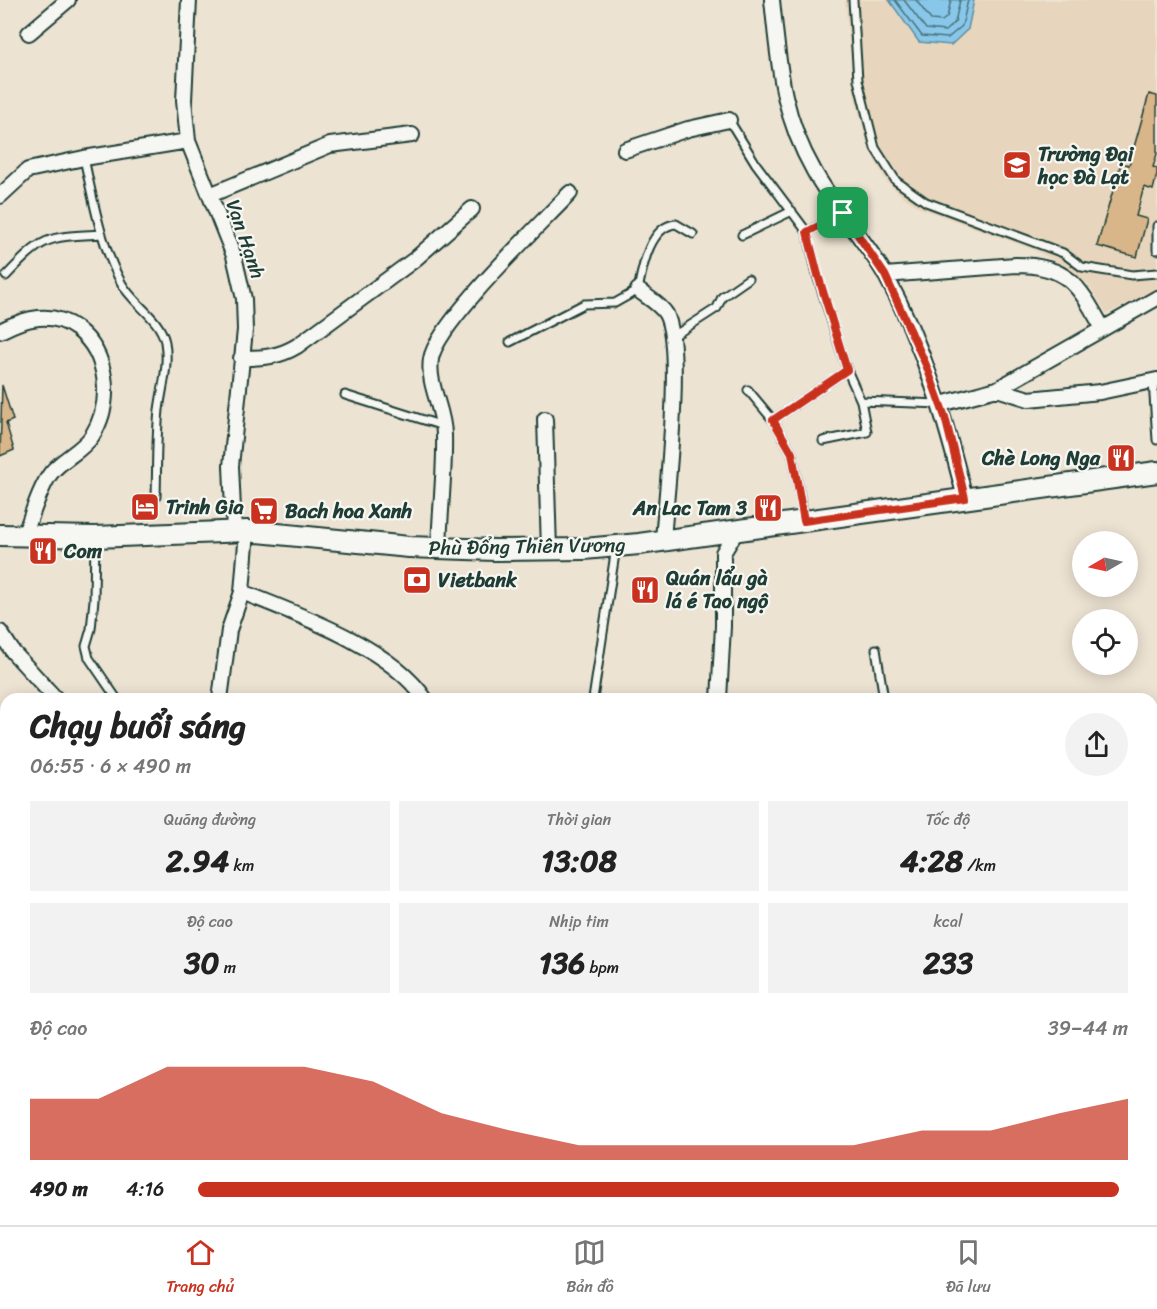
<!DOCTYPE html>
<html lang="vi">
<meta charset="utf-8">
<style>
body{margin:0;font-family:Sriracha,sans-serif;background:#f2f2f2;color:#222;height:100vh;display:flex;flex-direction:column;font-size:22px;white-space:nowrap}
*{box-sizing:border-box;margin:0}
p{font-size:20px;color:#767676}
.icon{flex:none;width:33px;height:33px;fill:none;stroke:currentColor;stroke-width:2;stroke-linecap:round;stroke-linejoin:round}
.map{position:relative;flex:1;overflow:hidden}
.side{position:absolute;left:0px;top:693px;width:1158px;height:532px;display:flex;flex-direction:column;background:#fff;border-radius:18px 18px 0 0;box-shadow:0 3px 15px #0003}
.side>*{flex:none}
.needle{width:39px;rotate:261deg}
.tools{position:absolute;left:1072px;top:531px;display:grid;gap:12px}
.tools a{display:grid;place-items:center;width:66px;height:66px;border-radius:50%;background:#fff;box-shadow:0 3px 15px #0003;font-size:30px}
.pin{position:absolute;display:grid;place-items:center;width:51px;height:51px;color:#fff;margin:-26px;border-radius:12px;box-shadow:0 3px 9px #0006}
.round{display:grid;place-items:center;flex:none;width:63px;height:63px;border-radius:32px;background:#f2f2f2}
.overview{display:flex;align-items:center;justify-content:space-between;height:102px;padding:0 30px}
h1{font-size:33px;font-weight:700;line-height:45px}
.metrics{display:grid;grid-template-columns:repeat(3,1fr);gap:9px;height:102px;padding:6px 30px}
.metrics div{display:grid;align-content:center;border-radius:0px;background:#f2f2f2;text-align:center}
.metrics b{font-size:30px;font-weight:700}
.metrics small{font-size:16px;font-weight:400}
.metrics p{font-size:16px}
.chart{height:168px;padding:12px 30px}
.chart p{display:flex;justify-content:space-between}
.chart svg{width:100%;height:108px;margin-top:6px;fill:#c8321e;opacity:.7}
ul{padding:0 30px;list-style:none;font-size:20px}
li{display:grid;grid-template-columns:96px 72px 1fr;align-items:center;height:45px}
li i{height:15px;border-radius:8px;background:#c8321e}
.menu{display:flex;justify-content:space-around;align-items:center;height:84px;border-top:2px solid #e0e0e0;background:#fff;font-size:16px;color:#767676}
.menu a{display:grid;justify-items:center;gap:3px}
.menu .current{color:#c8321e}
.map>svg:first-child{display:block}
</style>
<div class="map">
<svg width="1157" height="1225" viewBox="0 0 1157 1225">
<rect width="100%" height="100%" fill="#ede3d3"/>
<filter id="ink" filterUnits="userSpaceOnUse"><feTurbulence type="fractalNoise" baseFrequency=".0167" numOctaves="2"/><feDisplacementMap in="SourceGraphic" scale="12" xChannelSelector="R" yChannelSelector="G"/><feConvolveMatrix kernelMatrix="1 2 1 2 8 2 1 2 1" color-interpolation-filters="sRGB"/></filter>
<g filter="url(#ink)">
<path fill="#e7d6bd" d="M845,0H1157V289L1107,314L1088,284L1071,270L1032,249L920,208L903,197L887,182L869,149L854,94Z"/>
<path fill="#89c7ea" stroke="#5f90a1" stroke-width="1.5" d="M889,0H974L968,29L951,45L919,42Z"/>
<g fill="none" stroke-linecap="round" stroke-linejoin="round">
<path stroke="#49747d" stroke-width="1.5" d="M895,0L922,36L948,38L962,26L968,0
M904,0L926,29L945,31L955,22L960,0
M916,0L931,20L942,21L947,17L951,0"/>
<path stroke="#5f90a1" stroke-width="4" d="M1152,994L1157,996"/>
</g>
<path fill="#d8b68a" stroke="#1f3d34" stroke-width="1.5" d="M1149,94L1157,96V154L1153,167L1157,168V174L1153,190L1144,187L1136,216L1147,219L1137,257L1097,246L1121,163L1129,165Z
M2,385L13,420L6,423L14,450L0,456Z"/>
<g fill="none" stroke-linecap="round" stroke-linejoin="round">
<g stroke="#1f3d34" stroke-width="11">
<path id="service" d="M853,0L858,80L875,148L896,181L926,202L1063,253L1082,267L1132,275L1157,273
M729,120L756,164L807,232L817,275L847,370L861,401L940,404
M84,158C93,200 101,246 122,284C134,305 160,318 165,342C169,366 162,387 159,410C156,439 157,468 156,497
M1157,226V250
M807,232L842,213
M742,235L792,211
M6,276C45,235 47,237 102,234
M672,337L717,308L722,297L748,279
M510,342L584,304L615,303L638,290C642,270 649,226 676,224L693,234
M1153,381L1157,440
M748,390L773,420L792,453L804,519
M345,395L443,426
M773,420L847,370
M823,441L867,432L861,401
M95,537L94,600L91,629L86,646L89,658L117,699
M876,649L884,699
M593,699L616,547
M0,745L6,768
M0,839L6,834
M1152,1047L1157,1041
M293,1225L294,1220"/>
</g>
<g stroke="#1f3d34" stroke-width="18">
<path id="minor" d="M189,0L184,100L188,141L234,256L244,299L245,330L231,466L234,531
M772,0C779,64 781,113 814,171C834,208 865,239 886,276C924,346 946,422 965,498
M29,33L68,0
M625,150L688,129L729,120
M210,195L330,145L412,135
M0,196L28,170L84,158L188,141
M885,275L1016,265C1068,265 1079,286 1102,327
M638,290C647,297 660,304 666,314C684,348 666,495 663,540
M0,331C25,318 52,310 77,329C109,354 113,402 92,436C82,451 62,459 51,473C40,487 31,518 24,536
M241,358C263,358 279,357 297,346L414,260L472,209
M997,389L1029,399L1100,392L1157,380
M941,404L997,389L1157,298
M545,419L549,550
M439,549C440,511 445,472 444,435C444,409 427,385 431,359C436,324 541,224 570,193
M242,592C299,615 390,647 425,699
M0,632L13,652L56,699
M220,699L229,630L242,592L247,531
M719,699L723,626V553L737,530
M1152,768L1157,771
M1152,1197L1157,1193
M369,1220L373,1225
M958,1220L976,1225
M40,1225V1220
M403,1225L496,1220
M617,1225L619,1220
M1130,1225L1134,1220"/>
</g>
<g stroke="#1f3d34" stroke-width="24">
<path id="secondary" d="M0,535L95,537L247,531L409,547L495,550L584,549L639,544L1157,472"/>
</g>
<use href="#service" stroke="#f6f6f2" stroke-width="7"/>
<use href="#minor" stroke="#f6f6f2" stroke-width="14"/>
<use href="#secondary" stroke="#f6f6f2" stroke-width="20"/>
</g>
</g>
<g fill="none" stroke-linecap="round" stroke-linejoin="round" filter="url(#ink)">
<g stroke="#fff" stroke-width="12">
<path id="route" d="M843,213L885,275L926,365L945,417L965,498L804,521L792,453L773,420L847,370L818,275L807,232Z"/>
</g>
<use href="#route" stroke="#c8321e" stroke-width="8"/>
</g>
<defs>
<g id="university-square" transform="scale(1.5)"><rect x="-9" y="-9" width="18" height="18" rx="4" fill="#c8321e" stroke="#f6f6f2"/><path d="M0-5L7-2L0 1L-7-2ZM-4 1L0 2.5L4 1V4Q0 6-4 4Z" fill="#fff"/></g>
<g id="restaurant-square" transform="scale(1.5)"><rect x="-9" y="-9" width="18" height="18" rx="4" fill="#c8321e" stroke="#f6f6f2"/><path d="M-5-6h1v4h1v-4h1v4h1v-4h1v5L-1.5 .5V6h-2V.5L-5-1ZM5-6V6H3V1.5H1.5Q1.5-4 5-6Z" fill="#fff"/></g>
<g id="hotel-square" transform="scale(1.5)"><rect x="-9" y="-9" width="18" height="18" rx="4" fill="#c8321e" stroke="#f6f6f2"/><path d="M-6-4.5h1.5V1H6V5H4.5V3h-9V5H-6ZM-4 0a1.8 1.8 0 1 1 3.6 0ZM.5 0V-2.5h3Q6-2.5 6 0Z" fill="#fff"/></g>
<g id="supermarket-square" transform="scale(1.5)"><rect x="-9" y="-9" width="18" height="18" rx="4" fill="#c8321e" stroke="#f6f6f2"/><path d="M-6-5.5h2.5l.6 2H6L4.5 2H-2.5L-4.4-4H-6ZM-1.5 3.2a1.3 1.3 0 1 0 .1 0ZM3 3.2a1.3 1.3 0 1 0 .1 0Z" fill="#fff"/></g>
<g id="bank-square" transform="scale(1.5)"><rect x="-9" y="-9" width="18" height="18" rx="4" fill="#c8321e" stroke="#f6f6f2"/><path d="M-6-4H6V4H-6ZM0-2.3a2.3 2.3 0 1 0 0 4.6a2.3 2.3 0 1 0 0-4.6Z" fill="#fff"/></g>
</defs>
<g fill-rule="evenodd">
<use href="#university-square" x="1017" y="165"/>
<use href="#restaurant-square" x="1121" y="458"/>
<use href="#hotel-square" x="145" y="507"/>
<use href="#restaurant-square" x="768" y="508"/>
<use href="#supermarket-square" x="264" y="511"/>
<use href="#restaurant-square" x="43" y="551"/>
<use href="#bank-square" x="417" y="580"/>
<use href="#restaurant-square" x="645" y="590"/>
</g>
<g text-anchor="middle" stroke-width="4.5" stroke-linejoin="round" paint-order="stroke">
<g font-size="20" font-weight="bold" fill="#1f3d34" stroke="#f6f6f2" text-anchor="start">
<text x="1038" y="161">Trường Đại<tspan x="1038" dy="23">học Đà Lạt</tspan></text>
<text x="1100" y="465" text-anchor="end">Chè Long Nga</text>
<text x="166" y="514">Trinh Gia</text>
<text x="747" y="515" text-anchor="end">An Lac Tam 3</text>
<text x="285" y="518">Bach hoa Xanh</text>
<text x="64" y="558">Com</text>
<text x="666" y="585">Quán lẩu gà<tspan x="666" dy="23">lá é Tao ngộ</tspan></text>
<text x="438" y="587">Vietbank</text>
</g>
<g font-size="20" fill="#1f3d34" stroke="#f6f6f2">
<text transform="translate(246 239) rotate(71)" y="7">Vạn Hạnh</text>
<text transform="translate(527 546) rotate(-1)" y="7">Phù Đổng Thiên Vương</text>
</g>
</g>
</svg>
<div class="tools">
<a><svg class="needle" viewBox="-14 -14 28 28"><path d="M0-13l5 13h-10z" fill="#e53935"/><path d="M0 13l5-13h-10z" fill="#767676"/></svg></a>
<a><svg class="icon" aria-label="locate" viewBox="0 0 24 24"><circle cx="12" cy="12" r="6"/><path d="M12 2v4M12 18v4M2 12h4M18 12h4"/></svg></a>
</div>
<div class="pin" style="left:843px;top:213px;background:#1e9e55"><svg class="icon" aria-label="arrive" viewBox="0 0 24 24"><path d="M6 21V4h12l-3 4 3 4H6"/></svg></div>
<section class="side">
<div class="overview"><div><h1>Chạy buổi sáng</h1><p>06:55 · 6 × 490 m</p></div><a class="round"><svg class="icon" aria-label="share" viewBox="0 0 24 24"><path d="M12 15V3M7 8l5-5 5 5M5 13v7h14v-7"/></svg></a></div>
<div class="metrics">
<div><p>Quãng đường</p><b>2.94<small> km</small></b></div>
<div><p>Thời gian</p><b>13:08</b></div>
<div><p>Tốc độ</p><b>4:28<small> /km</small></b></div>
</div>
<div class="metrics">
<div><p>Độ cao</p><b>30<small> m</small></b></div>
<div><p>Nhịp tim</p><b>136<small> bpm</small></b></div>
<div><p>kcal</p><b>233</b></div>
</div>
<div class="chart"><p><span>Độ cao</span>39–44 m</p>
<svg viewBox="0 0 160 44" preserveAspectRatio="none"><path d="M0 44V19L10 19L20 6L30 6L40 6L50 12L60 25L70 32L80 38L90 38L100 38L110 38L120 38L130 32L140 32L150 25L160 19V44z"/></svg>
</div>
<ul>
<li><b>490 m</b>4:16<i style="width:99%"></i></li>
</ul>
</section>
</div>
<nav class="menu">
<a class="current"><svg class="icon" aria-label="home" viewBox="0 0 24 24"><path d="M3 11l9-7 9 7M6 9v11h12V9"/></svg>Trang chủ</a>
<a><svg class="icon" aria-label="map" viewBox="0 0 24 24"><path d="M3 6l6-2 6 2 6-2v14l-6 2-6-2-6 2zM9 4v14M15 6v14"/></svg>Bản đồ</a>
<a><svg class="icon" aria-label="saved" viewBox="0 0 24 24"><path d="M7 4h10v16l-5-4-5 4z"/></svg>Đã lưu</a>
</nav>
